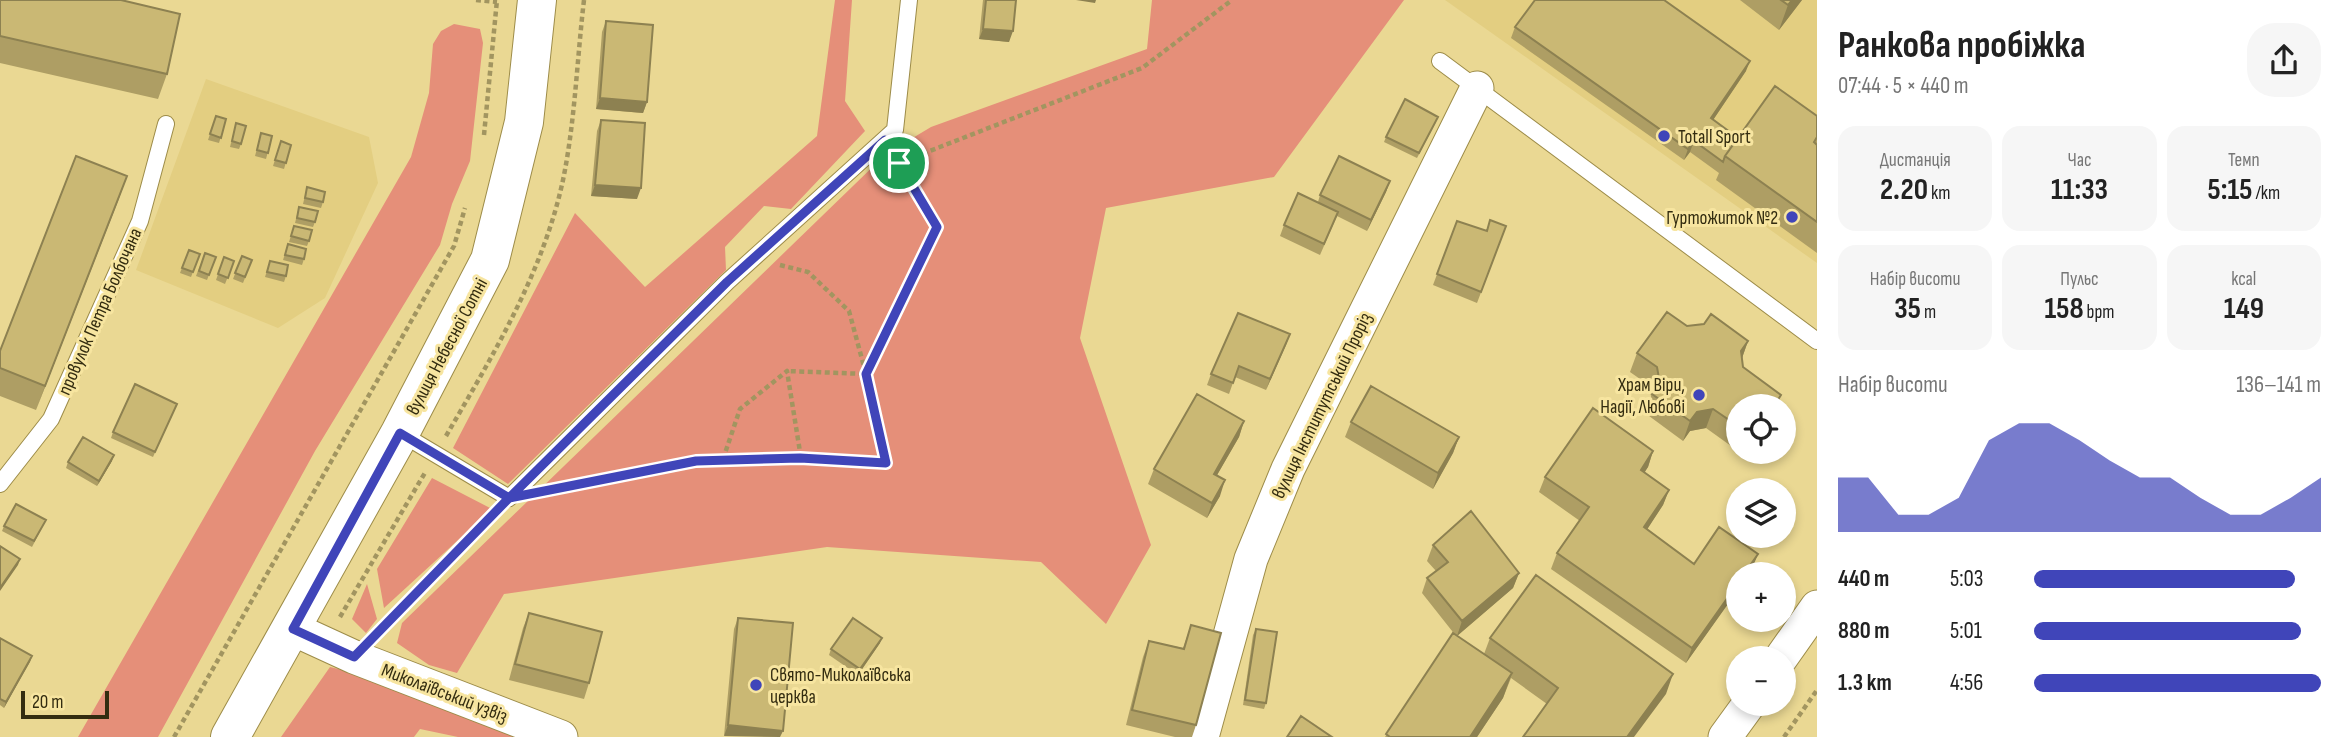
<!DOCTYPE html>
<html lang="uk">
<meta charset="utf-8">
<style>
body{margin:0;font-family:"Sofia Sans Condensed",sans-serif;background:#f6f6f6;color:#222;height:100vh;display:flex;flex-direction:column;font-size:26px;white-space:nowrap}
*{box-sizing:border-box;margin:0}
p{font-size:23px;color:#767676}
.icon{flex:none;width:38px;height:38px;fill:none;stroke:currentColor;stroke-width:2;stroke-linecap:round;stroke-linejoin:round}
.map{position:relative;flex:1;overflow:hidden}
.details{display:flex;flex-direction:column;background:#fff;width:525px}
.details>*{flex:none}
.fabs{position:absolute;left:1726px;top:394px;display:grid;gap:14px}
.fabs a{display:grid;place-items:center;width:70px;height:70px;border-radius:50%;background:#fff;box-shadow:0 4px 10px #0003;font-size:35px}
.scale{position:absolute;left:21px;bottom:18px;width:88px;box-sizing:border-box;padding-left:7px;border:4px solid #332c10;border-top:0;font-size:19px;line-height:24px;white-space:nowrap;color:#332c10;-webkit-text-stroke:5px #f7e5a0;paint-order:stroke}
.pin{position:absolute;display:grid;place-items:center;width:60px;height:60px;color:#fff;margin:-30px;border:4px solid #fff;border-radius:50%;box-shadow:0 2px 7px #0007}
.round{display:grid;place-items:center;flex:none;width:74px;height:74px;border-radius:28px;background:#f6f6f6}
.head{display:flex;align-items:center;justify-content:space-between;height:119px;padding:0 21px}
h1{font-size:38px;font-weight:700;line-height:52px}
.figures{display:grid;grid-template-columns:repeat(3,1fr);gap:10px;height:119px;padding:7px 21px}
.figures div{display:grid;align-content:center;border-radius:18px;background:#f6f6f6;text-align:center}
.figures b{font-size:30px;font-weight:700}
.figures small{font-size:19px;font-weight:400}
.figures p{font-size:19px}
.chart{height:196px;padding:14px 21px}
.chart p{display:flex;justify-content:space-between}
.chart svg{width:100%;height:126px;margin-top:7px;fill:#4045b9;opacity:.7}
ul{padding:0 21px;list-style:none;font-size:23px}
li{display:grid;grid-template-columns:112px 84px 1fr;align-items:center;height:52px}
li i{height:18px;border-radius:9px;background:#4045b9}
main{display:flex;flex:1;min-height:0}
.map>svg:first-child{display:block}
</style>
<main>
<div class="map">
<svg width="1817" height="737" viewBox="0 0 1817 737">
<rect width="100%" height="100%" fill="#ead893"/>
<path fill="#e3ce81" d="M1445,0H1817V263Z
M206,79L369,137L378,183L325,298L278,328L136,270Z"/>
<path fill="#e58f79" d="M835,0H852L845,101L865,131L791,209L764,206L725,247L726,270L508,484L453,448L575,213L645,287L817,136Z
M1152,0H1404L1274,177L1106,208L1080,338L1151,545L1106,624L1041,562L827,547L504,594L457,673L429,665L397,643L402,623L886,154L931,127L1147,49Z
M454,24L480,29L483,43L470,161L452,204L440,245L315,451L158,737H78L411,157L429,93L433,44L441,31Z
M432,478L492,509L384,608L377,569Z
M367,584L377,619L366,633L352,619Z
M330,667L368,676L525,737H458L420,729L414,737H281Z"/>
<g fill="none" stroke-linecap="round" stroke-linejoin="round">
<g stroke="#9d8c49" stroke-width="18">
<path id="service" d="M1440,61L1817,341
M400,433L509,498L727,282L895,130L909,0
M0,484L51,419L140,221L166,124"/>
</g>
<g stroke="#9d8c49" stroke-width="35">
<path id="minor" d="M293,629L354,657L561,737
M1781,658L1817,607
M1202,737L1251,559L1288,469L1477,88
M1725,737L1749,704"/>
</g>
<g stroke="#9d8c49" stroke-width="40">
<path id="primary" d="M230,737L400,433L490,260L524,122L537,0"/>
</g>
<path stroke="#a29560" stroke-width="4.5" stroke-dasharray="5 3.5" stroke-linecap="butt" d="M476,0L497,2
M484,135L497,0
M899,163L1142,68L1232,0
M780,265L808,272L849,311L866,374L787,371
M446,436C493,355 543,273 563,180C575,122 577,59 584,0
M723,459L740,409L787,371L801,458
M548,490L696,461L801,458L886,462L866,374L937,227L896,158
M340,617L426,471
M376,634L494,513
M174,737L454,246L465,208
M1784,737L1817,690"/>
<use href="#service" stroke="#fff" stroke-width="16"/>
<use href="#minor" stroke="#fff" stroke-width="33"/>
<use href="#primary" stroke="#fff" stroke-width="38"/>
</g>
<path fill="#ae9e64" d="M0,0L167,74L158,99L0,63Z
M983,0H1016L1009,42L979,39Z
M1740,0H1802L1779,30Z
M606,21L647,102L643,113L596,109L602,32Z
M1515,27L1746,71L1713,120L1738,138L1817,116V253L1716,180L1719,173L1690,152L1684,160L1511,38Z
M216,116L226,119L219,143L208,140Z
M601,120L637,199L591,196L597,131Z
M1436,122L1417,158L1384,142L1386,137Z
M236,123L241,144L239,149L230,147Z
M261,133L272,136L266,159L255,156Z
M281,141L291,145L284,169L273,166Z
M127,176L36,410L0,396V351Z
M1390,181L1386,192L1367,231L1337,216L1320,255L1280,236L1284,225L1318,202L1320,195Z
M307,187L323,202L321,208L303,204Z
M299,207L315,222L313,227L295,223Z
M1457,221L1487,231L1506,226L1477,303L1433,285Z
M294,226L309,241L307,246L289,242Z
M288,244L304,259L302,265L283,260Z
M189,250L200,254L191,277L180,273Z
M205,253L216,257L207,280L196,276Z
M242,256L252,260L243,283L233,279Z
M224,257L234,261L225,284L216,280Z
M270,261L286,276L284,282L265,277Z
M1687,326L1748,341L1742,358L1738,406V451L1706,428L1690,431L1683,441L1645,413L1651,397L1650,386L1630,372L1637,353Z
M1290,334L1266,390L1235,377L1229,394L1207,385L1211,374Z
M177,404L153,457L111,438L113,432Z
M1244,421L1239,437L1217,475L1220,496L1207,518L1148,484L1154,469Z
M1351,422L1459,437L1453,453L1433,489L1345,437Z
M1653,451L1648,467L1644,472L1669,490L1663,505L1647,529L1694,564L1752,569L1686,663L1551,569L1557,553L1580,521L1539,492L1545,477Z
M112,461L97,486L66,468L68,462Z
M46,520L32,547L2,531L4,526Z
M1433,545L1519,573L1513,588L1457,636L1484,654L1490,638L1666,694L1547,704L1511,678L1503,698L1477,737H1385L1456,636L1422,593L1427,578L1436,571L1427,561Z
M529,613L589,683L584,699L509,680L523,628Z
M738,618L793,623L724,736L734,629Z
M1191,625L1196,725L1192,737H1175L1126,725L1143,657L1149,641L1183,648Z
M1256,629L1266,703L1264,709L1243,705L1253,635Z
M0,638L32,656L4,708L0,705Z
M880,643L858,675L829,655L831,649Z"/>
<path fill="#8d8151" d="M1076,0H1096L1095,3Z
M1792,0H1802L1779,30L1788,5Z
M983,29L1013,31L1009,42L979,39Z
M1750,61L1746,71L1707,129L1711,118Z
M600,98L647,102L643,113L596,109Z
M1694,141L1690,152L1684,160L1688,149Z
M127,176L118,201L36,410L45,386Z
M1390,181L1386,192L1367,231L1371,220Z
M595,185L641,188L637,199L591,196Z
M1290,334L1286,345L1266,390L1270,379Z
M1748,341L1741,361V351Z
M1713,409L1706,428L1690,431L1683,441L1690,421L1697,412Z
M1244,421L1239,437L1209,489L1214,474Z
M1459,437L1453,453L1433,489L1438,473Z
M1653,451L1648,467L1636,486L1641,470Z
M114,455L112,461L97,486L99,481Z
M1225,480L1220,496L1207,518L1212,503Z
M1669,490L1663,505L1639,542L1644,527Z
M1758,554L1752,569L1749,574H1744Z
M20,559L18,565L0,591V588Z
M1519,573L1513,588L1457,636L1462,621Z
M1738,583V590L1686,663L1692,648Z
M882,638L880,643L858,675L860,669Z
M32,656L30,662L4,708L6,702Z
M1512,673L1503,698L1477,737H1470Z
M1673,674L1666,694L1634,737H1627Z
M728,725L783,731L780,737L724,736Z"/>
<path fill="#cab874" stroke="#8d8151" stroke-width="2" d="M0,0H121L180,14L167,74L0,36Z
M986,0H1016L1013,31L983,29Z
M1535,0H1664L1750,61L1711,118L1738,138L1725,156L1723,162L1694,141L1688,149L1515,27Z
M1781,0H1792L1788,5Z
M606,21L653,25L647,102L600,98Z
M1775,86L1817,116V137L1814,142L1817,145V222L1725,156Z
M1405,99L1438,117L1419,153L1386,137Z
M216,116L226,119L221,138L210,134Z
M601,120L645,123L641,188L595,185Z
M236,123L246,126L241,144L232,141Z
M261,133L272,136L268,153L257,150Z
M281,141L291,145L286,163L275,160Z
M76,156L127,176L45,386L0,368V351Z
M1339,156L1390,181L1371,220L1320,195Z
M307,187L325,192L323,202L305,198Z
M1298,193L1338,212L1324,244L1284,225Z
M299,207L318,211L315,222L297,218Z
M1490,220L1506,226L1481,292L1437,274L1457,221L1487,231Z
M294,226L312,230L309,241L291,236Z
M288,244L306,249L304,259L285,255Z
M189,250L200,254L193,272L182,268Z
M205,253L216,257L209,275L199,271Z
M242,256L252,260L245,277L235,273Z
M224,257L234,261L228,278L218,274Z
M270,261L288,265L286,276L267,272Z
M1667,312L1687,326L1704,324L1711,314L1748,341L1741,351L1743,367L1781,395L1774,406H1738V426L1713,409L1697,412L1690,421L1652,394L1660,384L1657,367L1637,353Z
M1238,313L1290,334L1270,379L1239,366L1233,383L1211,374Z
M135,384L177,404L155,452L113,432Z
M1371,386L1459,437L1438,473L1351,422Z
M1197,394L1244,421L1214,474L1225,480L1212,503L1154,469Z
M1593,408L1653,451L1641,470L1669,490L1644,527L1694,564L1719,527L1758,554L1744,574H1738V583L1692,648L1557,553L1589,507L1545,477Z
M83,437L114,455L99,481L68,462Z
M16,504L46,520L34,541L4,526Z
M1471,511L1519,573L1462,621L1427,578L1448,562L1433,545Z
M0,546L20,559L0,588Z
M1536,575L1673,674L1627,737H1523L1558,688L1490,638Z
M529,613L602,632L589,683L515,664Z
M738,618L793,623L783,731L728,725Z
M853,618L882,638L860,669L831,649Z
M1191,625L1221,633L1196,725L1132,710L1149,641L1184,649Z
M1256,629L1277,632L1266,703L1245,700Z
M1453,633L1512,673L1470,737H1390L1386,734Z
M0,638L32,656L6,702L0,699Z
M1301,716L1332,737H1287Z"/>
<g fill="none" stroke-linecap="round" stroke-linejoin="round">
<g stroke="#fff" stroke-width="14">
<path id="route" d="M899,163L885,140L727,282L509,498L400,433L293,629L354,657L509,498L696,461L800,458L886,463L866,374L937,227L899,163"/>
</g>
<use href="#route" stroke="#4045b9" stroke-width="9"/>
</g>
<g fill="#4045b9" stroke="#f7e5a0" stroke-width="2.5">
<circle cx="1664" cy="136" r="7"/>
<circle cx="1792" cy="217" r="7"/>
<circle cx="1699" cy="395" r="7"/>
<circle cx="756" cy="685" r="7"/>
</g>
<g text-anchor="middle" stroke-width="6" stroke-linejoin="round" paint-order="stroke">
<g font-size="19" fill="#332c10" stroke="#f7e5a0" text-anchor="start">
<text x="1678" y="143">Totall Sport</text>
<text x="1778" y="224" text-anchor="end">Гуртожиток №2</text>
<text x="1685" y="391" text-anchor="end">Храм Віри,<tspan x="1685" dy="22">Надії, Любові</tspan></text>
<text x="770" y="681">Свято-Миколаївська<tspan x="770" dy="22">церква</tspan></text>
</g>
<g font-size="19" fill="#332c10" stroke="#f7e5a0">
<text transform="translate(99 311) rotate(-66)" y="7">провулок Петра Болбочана</text>
<text transform="translate(446 346) rotate(-62)" y="7">вулиця Небесної Сотні</text>
<text transform="translate(1321 405) rotate(-64)" y="7">вулиця Інститутський Проріз</text>
<text transform="translate(445 692) rotate(21)" y="7">Миколаївський узвіз</text>
</g>
</g>
</svg>
<div class="fabs">
<a><svg class="icon" aria-label="locate" viewBox="0 0 24 24"><circle cx="12" cy="12" r="6"/><path d="M12 2v4M12 18v4M2 12h4M18 12h4"/></svg></a>
<a><svg class="icon" aria-label="layers" viewBox="0 0 24 24"><path d="M12 4l9 5-9 5-9-5zM3 14l9 5 9-5"/></svg></a>
<a>+</a>
<a>−</a>
</div>
<div class="scale">20 m</div>
<div class="pin" style="left:899px;top:163px;background:#1e9e55"><svg class="icon" aria-label="arrive" viewBox="0 0 24 24"><path d="M6 21V4h12l-3 4 3 4H6"/></svg></div>
</div>
<section class="details">
<div class="head"><div><h1>Ранкова пробіжка</h1><p>07:44 · 5 × 440 m</p></div><a class="round"><svg class="icon" aria-label="share" viewBox="0 0 24 24"><path d="M12 15V3M7 8l5-5 5 5M5 13v7h14v-7"/></svg></a></div>
<div class="figures">
<div><p>Дистанція</p><b>2.20<small> km</small></b></div>
<div><p>Час</p><b>11:33</b></div>
<div><p>Темп</p><b>5:15<small> /km</small></b></div>
</div>
<div class="figures">
<div><p>Набір висоти</p><b>35<small> m</small></b></div>
<div><p>Пульс</p><b>158<small> bpm</small></b></div>
<div><p>kcal</p><b>149</b></div>
</div>
<div class="chart"><p><span>Набір висоти</span>136–141 m</p>
<svg viewBox="0 0 160 44" preserveAspectRatio="none"><path d="M0 44V25L10 25L20 38L30 38L40 32L50 12L60 6L70 6L80 12L90 19L100 25L110 25L120 32L130 38L140 38L150 32L160 25V44z"/></svg>
</div>
<ul>
<li><b>440 m</b>5:03<i style="width:91%"></i></li>
<li><b>880 m</b>5:01<i style="width:93%"></i></li>
<li><b>1.3 km</b>4:56<i style="width:100%"></i></li>
</ul>
</section>
</main>
